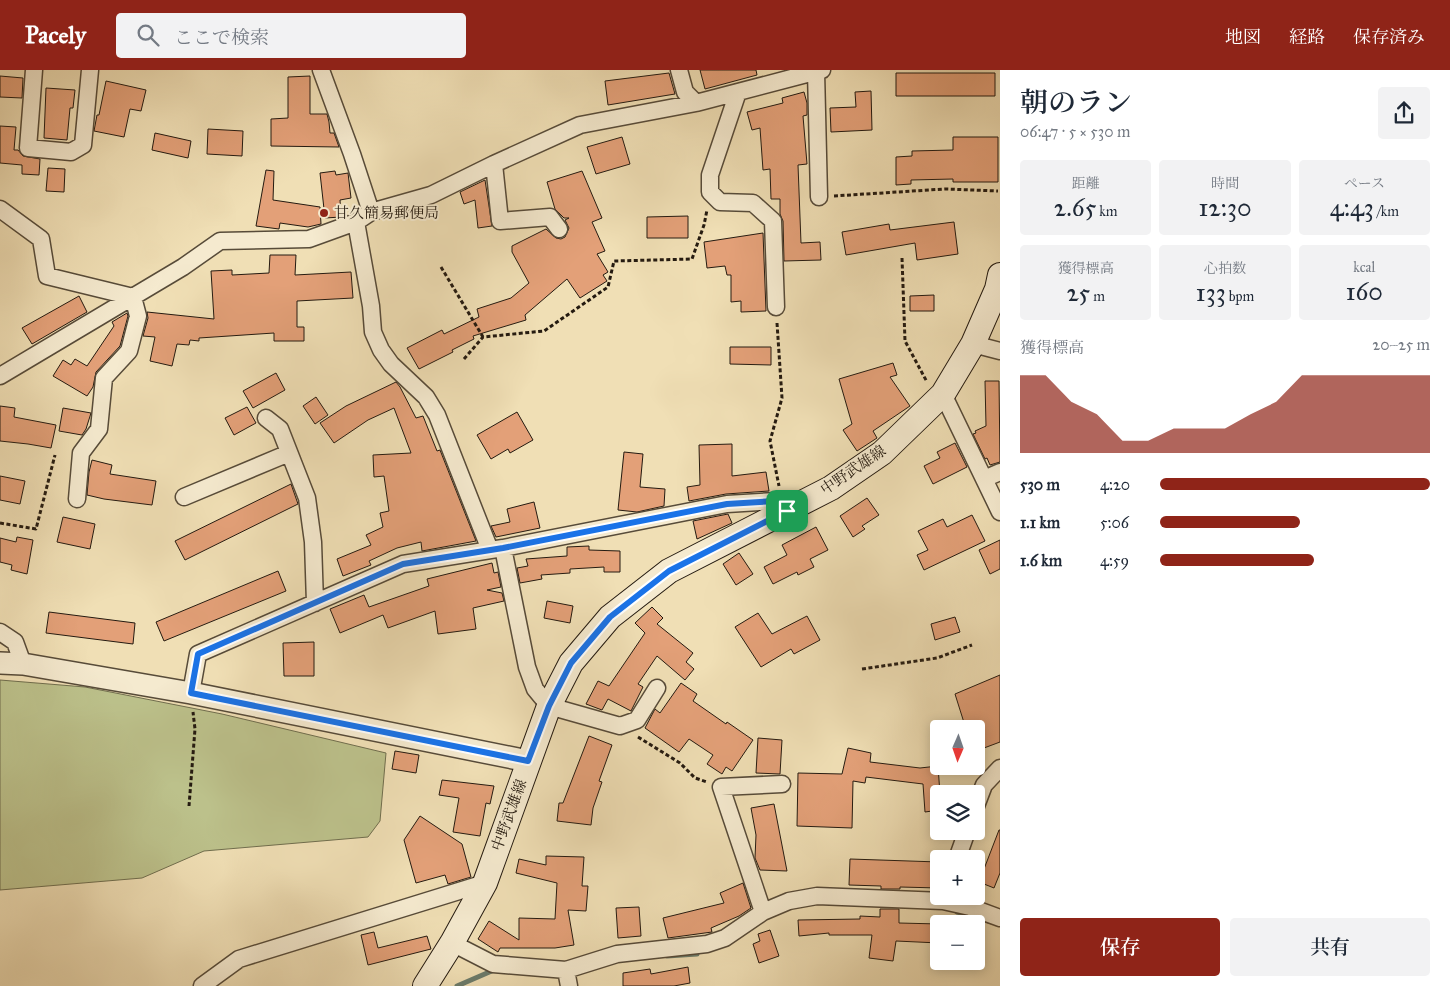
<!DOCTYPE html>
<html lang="ja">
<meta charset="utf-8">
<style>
body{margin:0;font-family:"IM FELL Great Primer","Noto Serif JP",serif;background:#f2f2f3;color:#1f2937;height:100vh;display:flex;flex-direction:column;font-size:19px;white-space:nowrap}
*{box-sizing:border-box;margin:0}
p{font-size:16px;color:#747a83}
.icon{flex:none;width:28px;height:28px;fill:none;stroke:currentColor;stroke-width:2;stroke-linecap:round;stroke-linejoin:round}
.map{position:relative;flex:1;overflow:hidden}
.panel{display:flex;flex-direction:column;background:#fff;width:450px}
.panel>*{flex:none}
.needle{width:32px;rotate:182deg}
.buttons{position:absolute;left:930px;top:650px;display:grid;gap:10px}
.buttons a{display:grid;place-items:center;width:55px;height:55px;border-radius:5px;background:#fff;box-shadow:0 2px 12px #0003;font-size:25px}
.pin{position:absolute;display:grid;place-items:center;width:42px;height:42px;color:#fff;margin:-21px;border-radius:10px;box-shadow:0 2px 8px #0006}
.round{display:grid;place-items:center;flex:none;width:52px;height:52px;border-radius:5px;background:#f2f2f3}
.headline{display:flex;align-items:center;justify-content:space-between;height:85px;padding:0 20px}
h1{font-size:28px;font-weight:600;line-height:38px}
.stats{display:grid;grid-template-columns:repeat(3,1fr);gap:8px;height:85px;padding:5px 20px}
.stats div{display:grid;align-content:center;border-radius:5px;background:#f2f2f3;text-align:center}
.stats b{font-size:25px;font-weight:600}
.stats small{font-size:14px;font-weight:400}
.stats p{font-size:14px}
.chart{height:140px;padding:10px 20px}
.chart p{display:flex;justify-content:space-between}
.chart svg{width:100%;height:90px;margin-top:5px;fill:#8f2418;opacity:.7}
.cta{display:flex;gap:10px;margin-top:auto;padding:10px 20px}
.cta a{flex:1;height:58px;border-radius:5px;background:#8f2418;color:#fff;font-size:20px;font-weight:600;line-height:58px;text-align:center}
.cta a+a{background:#f2f2f3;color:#1f2937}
ul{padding:0 20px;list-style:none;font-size:16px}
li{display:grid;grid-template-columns:80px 60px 1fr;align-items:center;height:38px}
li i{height:12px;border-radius:6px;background:#8f2418}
header{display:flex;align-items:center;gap:30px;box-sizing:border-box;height:70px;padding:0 25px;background:#8f2418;color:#fff}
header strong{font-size:24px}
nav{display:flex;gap:28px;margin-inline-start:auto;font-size:18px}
.search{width:350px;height:45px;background:#f2f2f3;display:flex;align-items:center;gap:12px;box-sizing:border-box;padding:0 18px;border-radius:5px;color:#747a83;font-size:19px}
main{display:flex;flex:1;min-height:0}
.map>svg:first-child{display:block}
</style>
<header>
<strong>Pacely</strong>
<div class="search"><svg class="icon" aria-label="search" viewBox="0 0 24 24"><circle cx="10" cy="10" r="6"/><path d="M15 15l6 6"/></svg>ここで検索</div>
<nav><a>地図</a><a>経路</a><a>保存済み</a></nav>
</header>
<main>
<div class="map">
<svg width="1000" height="916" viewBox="0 0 1000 916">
<rect width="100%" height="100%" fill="#f0dfb5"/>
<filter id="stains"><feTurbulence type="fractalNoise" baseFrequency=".004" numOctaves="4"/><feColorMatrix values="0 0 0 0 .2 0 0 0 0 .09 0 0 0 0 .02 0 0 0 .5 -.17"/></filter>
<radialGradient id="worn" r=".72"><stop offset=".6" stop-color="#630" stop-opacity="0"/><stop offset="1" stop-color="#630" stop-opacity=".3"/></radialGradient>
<path fill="#bcc18b" stroke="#706e4e" d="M0,610L85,617L222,644L386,683L380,751L368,767L204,781L142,808L0,820Z"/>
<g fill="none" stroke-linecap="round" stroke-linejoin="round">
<path stroke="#6b7c6c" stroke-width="5" d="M957,842L992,852
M667,886L697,884
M457,916L494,900"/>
</g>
<path fill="#e3a078" stroke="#241a10" d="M700,0H756L757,5L705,19Z
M669,3L675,24L608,35L605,11Z
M896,3H995V26H896Z
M0,6L23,8L22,28L0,27Z
M310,6V44H327L329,52L330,63H334L339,77L271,76V49L288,48V7Z
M106,11L146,20L141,41L130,39L124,67L94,61L97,45H99Z
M46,18L75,20L73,38H70L67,70L44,68Z
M871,21L872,60L831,62L830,38L856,37L855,22Z
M804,22L807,33V45L803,46L807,94L798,95L801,173L820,172L821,190L784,191L783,151L780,144V129H771L770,99L763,100L760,58L752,60L747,42L783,33L782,28Z
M0,56L16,57L14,80H18L23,86L40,89L39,105L22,104V95L0,93Z
M208,59L243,61L242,86L207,84Z
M155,63L191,71L188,88L152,80Z
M622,67L630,94L596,104L587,77Z
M953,67H998V112H953V109L911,110V114L896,115V87L912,86V81L953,80Z
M48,98L65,99L64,122L46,121Z
M266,100L274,101L273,130L320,137L321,154L308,157L280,153L279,159L256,156Z
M335,101L336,105L348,103L351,128L340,130L341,147L325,148L320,103Z
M582,101L602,148L592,152L605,181L597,184L608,202L603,205L607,211L580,228L567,209L525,245L526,250L473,266L474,269L452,280L453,282L419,299L407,278L442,260L444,264L479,247L477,239L511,228L529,213L512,182V176L546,159L556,168L561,169L565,167L569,158L565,150L569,148H564L555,139L547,112Z
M485,110L492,156L478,158L475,130L464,134L460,122Z
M688,146V168H647V147Z
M954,152L958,184L917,190L915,173L846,185L842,162L889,154L890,160Z
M763,163L766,241L741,242V231L731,232V205H727L725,196L707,198L704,172Z
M270,185H296L295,205L351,202L353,228L297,231V257H304V271H274V263L199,268V271L190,270L189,275L177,274L172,296L150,291L155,267L143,266L148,248L147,242L214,249L211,201L232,200V205L269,203Z
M934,225V241H910V226Z
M79,226L87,242L32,274L22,258Z
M127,243L128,246L120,276L96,302L93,317L87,326L53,306L63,290L71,295L75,289L87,296L114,256L112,252Z
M730,277H771V295L730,294Z
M893,293L897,305L890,307L910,336L873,361L877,368L857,381L843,360L852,354L839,309Z
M276,303L285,320L253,338L243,321Z
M985,311H999L1000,392L990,395L987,388L985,389L973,364L976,363L975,361L986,356Z
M396,312L400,317L416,348L423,346L437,381L440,380L476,471L422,481L421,472L397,478L369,491L371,495L343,506L337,489L371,475L366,465L383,457L380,443L389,441L384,406L374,407L373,385L411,383L394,338L368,350L334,373L320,353L346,336Z
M316,327L328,345L315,354L303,336Z
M0,336L15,338L14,347L56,355L51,378L28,374L0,371Z
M247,337L256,353L234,365L225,348Z
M63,338L91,343L86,359L82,365L59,361Z
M517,342L533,370L510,383L508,379L491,389L477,365Z
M955,373L967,397L933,414L924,396L940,388L937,382Z
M732,374V406L766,402L769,421L726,424L689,431L687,417L700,415L699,375Z
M624,382L643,384L640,417L665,419L664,436L637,442L618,440Z
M92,390L112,395L110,404L156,411L152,435L104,429L87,425L89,402Z
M0,406L25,411L20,434L0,430Z
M291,414L298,434L185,490L175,471Z
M867,428L879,445L862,456L865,459L853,467L840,446Z
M534,432L540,458L496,467L491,456L510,452L507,439Z
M728,444L732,453L697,469L693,451Z
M972,445L985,471L924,500L917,485L928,480L918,461L943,449L947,457Z
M63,447L95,454L90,479L57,472Z
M816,457L828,480L810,489L814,497L798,505L797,502L773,514L764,497L787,485L782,475Z
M17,467L33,470L27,504L11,500L12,495L0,492V468L16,472Z
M1000,470V499L990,504L979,480Z
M589,476V480L620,481V502H604V497L570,499V503L541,505L542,509L520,513L517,498L528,496L526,489L567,486V477Z
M739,483L753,504L736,515L723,494Z
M492,493L494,503L498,502L501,517L487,520L502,523L504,531L473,538L476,559L438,564L435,541L388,558L383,545L340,563L330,539L364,525L369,537L429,516L427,509Z
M278,501L286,521L164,571L156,552Z
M547,531L573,536L570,553L544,548Z
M652,537L663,548L657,554L693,583L686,592L694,599L685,610L657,586L638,614L643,617L631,641L608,629L602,640L586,634L598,611L609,616L645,563L635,553Z
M49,542L135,553L133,574L46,563Z
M758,543L772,564L807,546L820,570L794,584L791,579L761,597L735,557Z
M955,547L960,562L935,570L931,554Z
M314,572V606H284L283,573Z
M1000,605V672L976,681V659H966L955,624Z
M681,613L697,624L693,631L726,654L727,652L753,670L732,701L726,697L722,704L707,694L713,685L689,669L679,682L645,658L655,639L660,643Z
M589,666L612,675L599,711L602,712L593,738L591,755L557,751L559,733H563Z
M758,668L782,670L780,704L756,703Z
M848,678L871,683L870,692L920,698L938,696L940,724H939V740L925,742L923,714L866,707L865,713L853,711L852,758L797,756L798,703L842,704Z
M395,681L419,685L416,703L392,699Z
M442,710L494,716L490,734L486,733L480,766L453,762L459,728L439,725Z
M774,734L787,801L760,800L755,788L756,765L751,738Z
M420,746L462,774L471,807L448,814L445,805L416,813L404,770Z
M999,760H1000V803L994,818L979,812Z
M546,786L584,787L582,816H588L586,841L568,840L574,875L555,878H500L498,882L478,869L489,851L519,870V848L555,849L557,813L516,803L519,789L546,795Z
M850,789L939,792V818L900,817V819H881V816L849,815Z
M743,813L751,838L739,846L711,858L712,862L668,868L663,848L724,833L720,823Z
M639,837L641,866L618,868L616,838Z
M880,839H899V853L939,854V873L896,871L893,891L869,888L872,865H829V863L799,866L798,850L860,849V846L880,847Z
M770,860L779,886L759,893L753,874L760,871L758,864Z
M374,862L378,878L427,866L431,879L368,895L361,865Z
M688,897L690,913L674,916H623V903L650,899L651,904Z"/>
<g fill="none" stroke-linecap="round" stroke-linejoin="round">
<g stroke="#574b39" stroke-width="19">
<path id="minor" d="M34,0L28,78L71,82L83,75L90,0
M321,0L352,84L371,142
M679,0L685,22L696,33
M816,1L819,127
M738,22L710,105V122L720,132L753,133L773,151L776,237
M494,94L500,151L550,147L559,159
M0,139L41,169L47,206L133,227L138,246L129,281L104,308L99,359L81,383L77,429
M356,152L371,236L373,262L381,280L391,294L426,327L437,345L490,480
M973,274L1000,281
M0,306L183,197L220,171L309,169L356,152L371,142L431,125L494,94L580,55L696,33L822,0
M943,324L1000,442
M266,348L280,359L307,428L313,472L315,533
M984,409L1000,402
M184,427L289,383
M503,478L527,597L535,619L549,636L620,656L637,650L657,618
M0,562L15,572L23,594
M191,623L198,584L403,494L503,478L727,434L775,431L787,441
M976,736L984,715L1000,698
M957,789L967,761
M943,831L970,837L1000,848
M763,842L721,717L782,714
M452,873L493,894L566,900L617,884L707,874L725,868L763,842L789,831L817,826L943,831L944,826
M566,900L569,916
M202,916L239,889L485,813"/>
</g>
<g stroke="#574b39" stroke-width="24">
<path id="tertiary" d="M0,593L23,594L191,623L528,691"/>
</g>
<g stroke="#241a10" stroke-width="26">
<path id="secondary" d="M425,916L452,873L485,813L549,636L571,593L610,547L669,501L831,418L882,383L943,324L973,274L997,219L1000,205"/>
</g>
<path stroke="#241a10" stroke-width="3" stroke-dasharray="4 2.5" stroke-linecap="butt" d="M834,126L945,119L998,121
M902,188L905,271L927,312
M441,197L483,267
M777,253L782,328L770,371L779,416
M464,289L483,267L544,261L608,217L614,191L692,189L704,155L707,140
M0,453L36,459L55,385
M862,599L937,588L972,575
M638,667L680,693L695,708L707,712
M189,736L195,659L193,642"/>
<use href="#minor" stroke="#f5eacf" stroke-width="16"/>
<use href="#tertiary" stroke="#f5eacf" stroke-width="21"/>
<use href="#secondary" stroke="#f5eacf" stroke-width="24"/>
</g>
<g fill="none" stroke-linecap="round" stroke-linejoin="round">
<g stroke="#fff" stroke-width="10">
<path id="route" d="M775,431L787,441L669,501L610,547L571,593L549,636L528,691L191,623L198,584L403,494L503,478L727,434Z"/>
</g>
<use href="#route" stroke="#1a73e8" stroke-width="6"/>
</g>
<circle fill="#8f2418" stroke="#f5eacf" stroke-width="2" cx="324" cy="143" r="5"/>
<g text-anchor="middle" stroke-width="4" stroke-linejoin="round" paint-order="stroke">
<g font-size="15" fill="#241a10" stroke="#f5eacf" text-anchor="start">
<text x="334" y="148">甘久簡易郵便局</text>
</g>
<g font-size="15" fill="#241a10" stroke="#f5eacf">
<text transform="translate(853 400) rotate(-34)" y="5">中野武雄線</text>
<text transform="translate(509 745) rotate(-70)" y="5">中野武雄線</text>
</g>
</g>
<rect width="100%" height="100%" filter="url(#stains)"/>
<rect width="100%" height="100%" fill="url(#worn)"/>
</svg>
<div class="buttons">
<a><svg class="needle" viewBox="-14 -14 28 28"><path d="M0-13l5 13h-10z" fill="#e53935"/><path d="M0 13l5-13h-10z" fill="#747a83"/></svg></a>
<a><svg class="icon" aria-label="layers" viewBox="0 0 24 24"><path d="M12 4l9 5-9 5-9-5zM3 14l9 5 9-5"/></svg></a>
<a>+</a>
<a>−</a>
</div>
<div class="pin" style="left:787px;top:441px;background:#1e9e55"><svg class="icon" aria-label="arrive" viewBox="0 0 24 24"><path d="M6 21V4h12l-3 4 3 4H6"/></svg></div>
</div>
<section class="panel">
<div class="headline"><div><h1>朝のラン</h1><p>06:47 · 5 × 530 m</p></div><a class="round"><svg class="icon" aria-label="share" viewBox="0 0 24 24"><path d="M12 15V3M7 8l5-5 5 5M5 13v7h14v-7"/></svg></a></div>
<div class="stats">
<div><p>距離</p><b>2.65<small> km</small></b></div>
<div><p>時間</p><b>12:30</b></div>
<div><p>ペース</p><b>4:43<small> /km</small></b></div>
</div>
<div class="stats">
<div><p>獲得標高</p><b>25<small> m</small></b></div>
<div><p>心拍数</p><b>133<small> bpm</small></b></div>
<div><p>kcal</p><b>160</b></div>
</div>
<div class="chart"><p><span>獲得標高</span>20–25 m</p>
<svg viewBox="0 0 160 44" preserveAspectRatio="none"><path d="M0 44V6L10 6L20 19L30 25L40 38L50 38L60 32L70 32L80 32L90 25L100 19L110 6L120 6L130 6L140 6L150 6L160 6V44z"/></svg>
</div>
<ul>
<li><b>530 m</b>4:20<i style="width:100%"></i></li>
<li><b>1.1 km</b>5:06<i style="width:52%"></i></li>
<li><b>1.6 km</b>4:59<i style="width:57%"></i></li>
</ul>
<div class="cta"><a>保存</a><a>共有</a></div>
</section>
</main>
